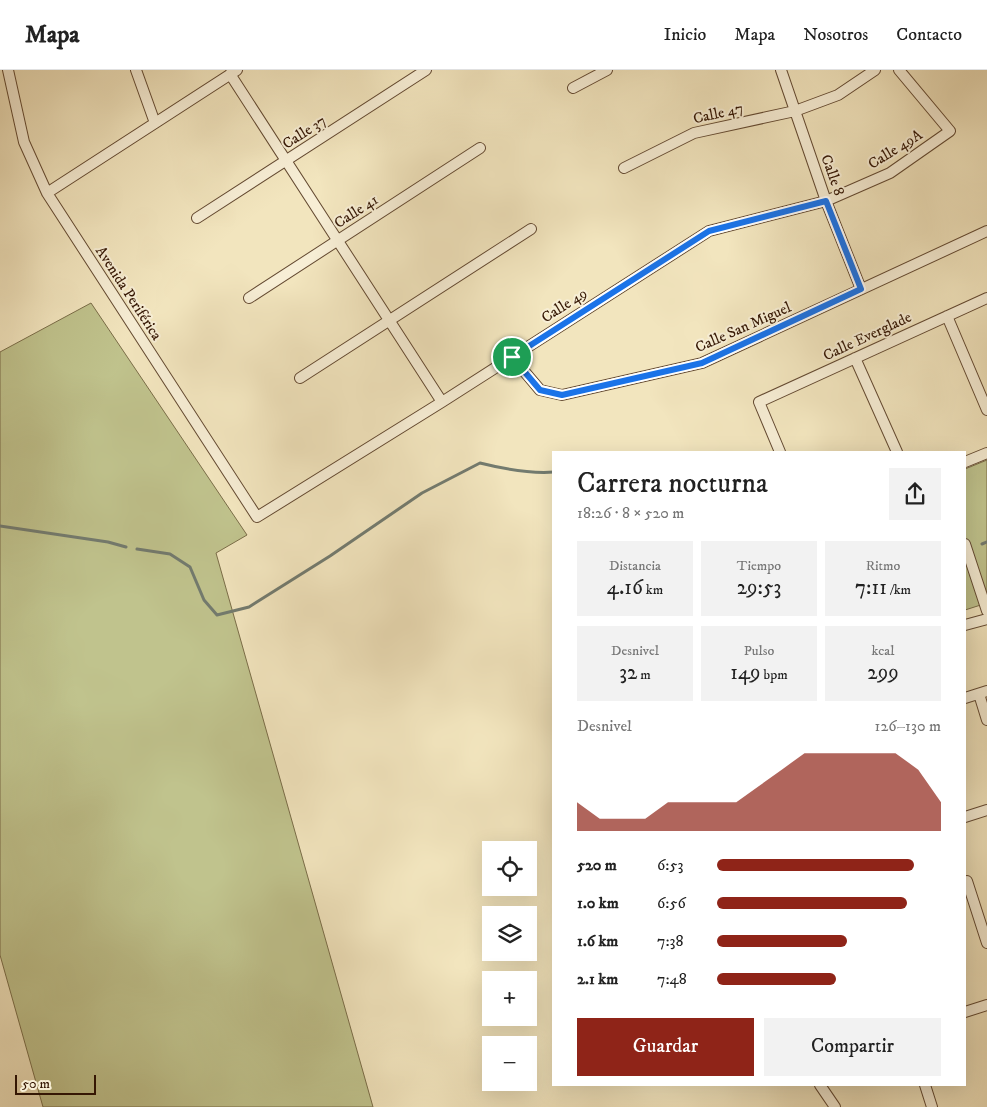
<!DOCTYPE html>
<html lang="es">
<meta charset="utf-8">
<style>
body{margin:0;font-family:"IM FELL DW Pica",serif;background:#f2f2f2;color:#222;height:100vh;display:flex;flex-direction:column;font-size:19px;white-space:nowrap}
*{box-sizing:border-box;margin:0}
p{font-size:16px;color:#767676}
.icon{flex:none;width:28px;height:28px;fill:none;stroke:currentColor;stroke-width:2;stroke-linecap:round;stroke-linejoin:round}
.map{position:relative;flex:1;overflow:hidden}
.details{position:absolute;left:552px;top:381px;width:414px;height:635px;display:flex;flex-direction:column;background:#fff;border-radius:0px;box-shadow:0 5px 20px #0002}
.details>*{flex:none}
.tools{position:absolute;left:482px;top:771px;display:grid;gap:10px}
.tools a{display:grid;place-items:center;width:55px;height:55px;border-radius:0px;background:#fff;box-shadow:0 5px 20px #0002;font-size:25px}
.scale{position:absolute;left:15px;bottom:12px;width:81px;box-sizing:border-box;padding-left:5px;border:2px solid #351704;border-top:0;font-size:14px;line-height:18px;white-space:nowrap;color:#351704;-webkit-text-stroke:4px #f7eed5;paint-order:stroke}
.pin{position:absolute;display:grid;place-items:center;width:42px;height:42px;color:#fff;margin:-21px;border:2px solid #fff;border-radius:50%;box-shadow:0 1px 5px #0007}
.round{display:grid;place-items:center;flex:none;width:52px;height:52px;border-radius:0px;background:#f2f2f2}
.overview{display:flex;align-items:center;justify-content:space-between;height:85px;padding:0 25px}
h1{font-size:28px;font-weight:600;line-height:38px}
.figures{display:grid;grid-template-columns:repeat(3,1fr);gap:8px;height:85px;padding:5px 25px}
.figures div{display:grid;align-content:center;border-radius:0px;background:#f2f2f2;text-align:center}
.figures b{font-size:21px;font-weight:600}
.figures small{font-size:14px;font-weight:400}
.figures p{font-size:14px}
.chart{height:140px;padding:10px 25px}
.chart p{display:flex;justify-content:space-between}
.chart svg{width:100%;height:90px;margin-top:5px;fill:#8f2418;opacity:.7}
.action{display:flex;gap:10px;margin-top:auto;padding:10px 25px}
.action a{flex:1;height:58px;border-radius:0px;background:#8f2418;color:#fff;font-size:20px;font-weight:600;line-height:58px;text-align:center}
.action a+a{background:#f2f2f2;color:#222}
ul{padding:0 25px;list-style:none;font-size:16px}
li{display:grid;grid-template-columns:80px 60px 1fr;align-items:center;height:38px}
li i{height:12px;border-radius:6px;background:#8f2418}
header{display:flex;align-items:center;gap:30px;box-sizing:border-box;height:70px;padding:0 25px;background:#fff;border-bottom:1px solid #e0e0e0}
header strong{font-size:24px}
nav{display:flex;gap:28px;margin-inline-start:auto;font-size:18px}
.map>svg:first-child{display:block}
</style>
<header>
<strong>Mapa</strong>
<nav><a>Inicio</a><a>Mapa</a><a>Nosotros</a><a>Contacto</a></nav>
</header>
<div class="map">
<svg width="987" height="1037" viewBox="0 0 987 1037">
<rect width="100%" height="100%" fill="#f2e5be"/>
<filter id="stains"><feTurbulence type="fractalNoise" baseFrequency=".004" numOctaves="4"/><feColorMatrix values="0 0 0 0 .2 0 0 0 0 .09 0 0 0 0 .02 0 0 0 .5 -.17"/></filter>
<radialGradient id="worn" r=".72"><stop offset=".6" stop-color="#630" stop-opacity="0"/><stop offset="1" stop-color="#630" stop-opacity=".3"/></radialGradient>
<path fill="#c0c38d" stroke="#7a6d48" d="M91,233L247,465L216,483L373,1037H43L0,885V282Z
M987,390V533L965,540V399Z"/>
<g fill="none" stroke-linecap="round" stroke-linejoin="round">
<path stroke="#737b6f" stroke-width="3" d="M0,456L108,472L126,477
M982,474L987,472
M137,479L170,484L190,497L204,530L217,545L249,537L330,486L422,423L480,393C504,399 529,404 554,402"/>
<g stroke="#644a32" stroke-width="12">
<path id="minor" d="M8,0L24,72L47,123L257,447L442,332L709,161L826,131L890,103L950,61L899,0
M136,0L155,53
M781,0L826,131L861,219
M230,4L442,332
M573,18L607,0
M624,98L694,63L795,41L838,25L875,0
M47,123L237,0
M197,148L426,0
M249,228L480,78
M947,246L987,340
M512,287L540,320L562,325L702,293L987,161
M855,288L897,382
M300,308L531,159
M780,382L759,332L987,228
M965,392L987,383
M965,474L987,541
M965,555L987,549
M979,624L987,650
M965,628L987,621
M965,747L987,740
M967,811L987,873
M965,942L987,935
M820,1015L835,1037
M925,1015L932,1037"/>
</g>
<use href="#minor" stroke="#f7eed5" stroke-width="10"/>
</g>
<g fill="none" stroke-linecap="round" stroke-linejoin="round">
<g stroke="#fff" stroke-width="10">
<path id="route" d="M826,131L861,219L702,293L562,325L540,320L512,287L709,161Z"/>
</g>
<use href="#route" stroke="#1a73e8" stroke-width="6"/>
</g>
<g text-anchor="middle" stroke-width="4" stroke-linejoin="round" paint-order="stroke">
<g font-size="15" fill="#351704" stroke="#f7eed5">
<text transform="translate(718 43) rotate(-13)" y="5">Calle 47</text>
<text transform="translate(304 62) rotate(-33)" y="5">Calle 37</text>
<text transform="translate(895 79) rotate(-32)" y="5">Calle 49A</text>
<text transform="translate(833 105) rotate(70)" y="5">Calle 8</text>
<text transform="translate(356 141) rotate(-33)" y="5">Calle 41</text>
<text transform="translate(129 223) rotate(57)" y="5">Avenida Periférica</text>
<text transform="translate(564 235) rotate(-33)" y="5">Calle 49</text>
<text transform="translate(743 257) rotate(-24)" y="5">Calle San Miguel</text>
<text transform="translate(867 266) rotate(-25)" y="5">Calle Everglade</text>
</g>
</g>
<rect width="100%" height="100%" filter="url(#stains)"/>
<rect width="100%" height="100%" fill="url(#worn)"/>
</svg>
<div class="tools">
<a><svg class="icon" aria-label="locate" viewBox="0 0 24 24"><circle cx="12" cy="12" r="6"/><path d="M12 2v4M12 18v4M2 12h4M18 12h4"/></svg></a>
<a><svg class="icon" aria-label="layers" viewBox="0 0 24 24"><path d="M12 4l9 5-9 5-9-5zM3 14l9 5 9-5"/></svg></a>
<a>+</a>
<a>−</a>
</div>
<div class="scale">50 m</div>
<div class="pin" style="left:512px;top:287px;background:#1e9e55"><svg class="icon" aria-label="arrive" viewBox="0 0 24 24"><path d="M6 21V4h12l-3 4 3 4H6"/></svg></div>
<section class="details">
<div class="overview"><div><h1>Carrera nocturna</h1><p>18:26 · 8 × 520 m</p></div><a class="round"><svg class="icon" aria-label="share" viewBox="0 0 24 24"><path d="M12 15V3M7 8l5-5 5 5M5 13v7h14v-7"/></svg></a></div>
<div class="figures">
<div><p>Distancia</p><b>4.16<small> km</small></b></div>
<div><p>Tiempo</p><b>29:53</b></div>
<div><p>Ritmo</p><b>7:11<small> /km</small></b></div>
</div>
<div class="figures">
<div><p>Desnivel</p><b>32<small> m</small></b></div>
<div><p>Pulso</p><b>149<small> bpm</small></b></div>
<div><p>kcal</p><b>299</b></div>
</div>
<div class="chart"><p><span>Desnivel</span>126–130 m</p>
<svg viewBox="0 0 160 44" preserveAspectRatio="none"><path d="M0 44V30L10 38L20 38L30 38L40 30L50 30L60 30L70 30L80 22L90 14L100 6L110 6L120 6L130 6L140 6L150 14L160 30V44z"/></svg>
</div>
<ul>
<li><b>520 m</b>6:53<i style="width:88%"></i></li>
<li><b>1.0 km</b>6:56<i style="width:85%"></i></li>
<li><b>1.6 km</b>7:38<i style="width:58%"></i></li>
<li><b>2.1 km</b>7:48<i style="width:53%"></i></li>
</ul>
<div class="action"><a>Guardar</a><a>Compartir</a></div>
</section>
</div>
